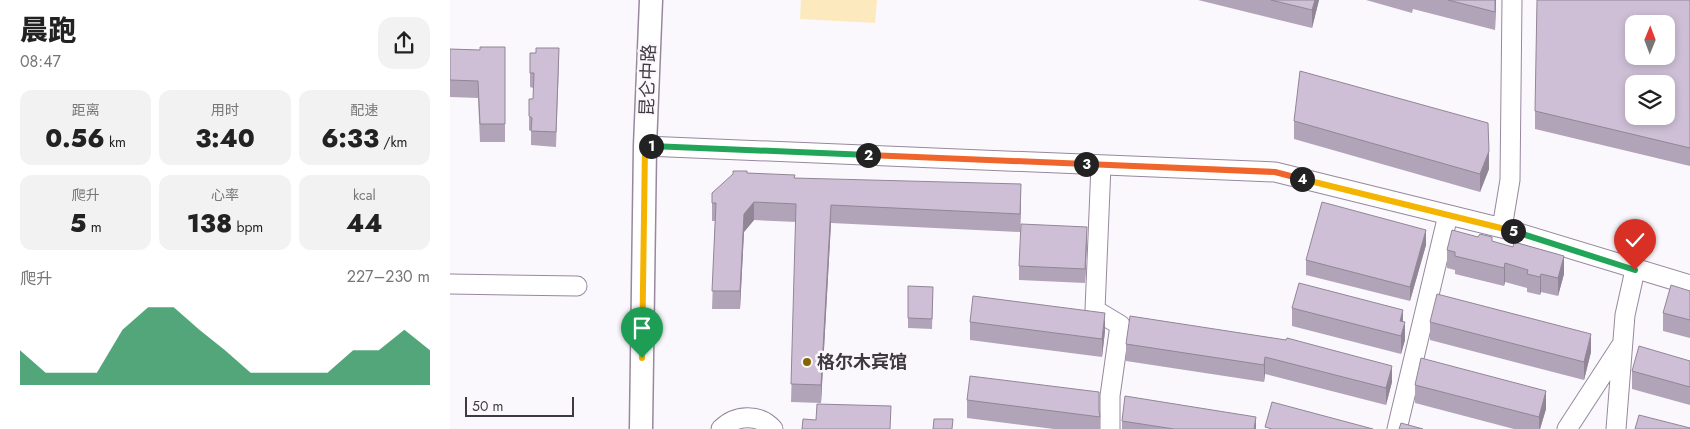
<!DOCTYPE html>
<html lang="zh">
<meta charset="utf-8">
<style>
body{margin:0;font-family:Jost,"Noto Sans SC",sans-serif;background:#f2f2f2;color:#222;height:100vh;display:flex;flex-direction:column;font-size:19px;white-space:nowrap}
*{box-sizing:border-box;margin:0}
p{font-size:16px;color:#767676}
.icon{flex:none;width:28px;height:28px;fill:none;stroke:currentColor;stroke-width:2;stroke-linecap:round;stroke-linejoin:round}
.map{position:relative;flex:1;overflow:hidden}
.sheet{display:flex;flex-direction:column;background:#fff;width:450px}
.sheet>*{flex:none}
.needle{width:32px;rotate:1deg}
.fabs{position:absolute;left:1175px;top:15px;display:grid;gap:10px}
.fabs a{display:grid;place-items:center;width:50px;height:50px;border-radius:10px;background:#fff;box-shadow:0 2px 8px #0003;font-size:25px}
.scale{position:absolute;left:15px;bottom:12px;width:109px;box-sizing:border-box;padding-left:5px;border:2px solid #3f3942;border-top:0;font-size:14px;line-height:18px;white-space:nowrap;color:#3f3942;-webkit-text-stroke:4px #fbf8fd;paint-order:stroke}
.pin{position:absolute;display:grid;place-items:center;width:42px;height:42px;color:#fff;margin:-51px -21px;border-radius:50% 50% 50% 0;rotate:-45deg;box-shadow:0 0 5px #0007}
.pin .icon{rotate:45deg}
.km{position:absolute;width:25px;height:25px;margin:-12px;border-radius:50%;background:#222;color:#fff;font-size:14px;line-height:25px;text-align:center}
.round{display:grid;place-items:center;flex:none;width:52px;height:52px;border-radius:15px;background:#f2f2f2}
.summary{display:flex;align-items:center;justify-content:space-between;height:85px;padding:0 20px}
h1{font-size:28px;font-weight:800;line-height:38px}
.stats{display:grid;grid-template-columns:repeat(3,1fr);gap:8px;height:85px;padding:5px 20px}
.stats div{display:grid;align-content:center;border-radius:12px;background:#f2f2f2;text-align:center}
.stats b{font-size:25px;font-weight:800}
.stats small{font-size:14px;font-weight:400}
.stats p{font-size:14px}
.chart{height:140px;padding:10px 20px}
.chart p{display:flex;justify-content:space-between}
.chart svg{width:100%;height:90px;margin-top:5px;fill:#0b8043;opacity:.7}
main{display:flex;flex:1;min-height:0}
.map>svg:first-child{display:block}
</style>
<main>
<section class="sheet">
<div class="summary"><div><h1>晨跑</h1><p>08:47</p></div><a class="round"><svg class="icon" aria-label="share" viewBox="0 0 24 24"><path d="M12 15V3M7 8l5-5 5 5M5 13v7h14v-7"/></svg></a></div>
<div class="stats">
<div><p>距离</p><b>0.56<small> km</small></b></div>
<div><p>用时</p><b>3:40</b></div>
<div><p>配速</p><b>6:33<small> /km</small></b></div>
</div>
<div class="stats">
<div><p>爬升</p><b>5<small> m</small></b></div>
<div><p>心率</p><b>138<small> bpm</small></b></div>
<div><p>kcal</p><b>44</b></div>
</div>
<div class="chart"><p><span>爬升</span>227–230 m</p>
<svg viewBox="0 0 160 44" preserveAspectRatio="none"><path d="M0 44V27L10 38L20 38L30 38L40 17L50 6L60 6L70 17L80 27L90 38L100 38L110 38L120 38L130 27L140 27L150 17L160 27V44z"/></svg>
</div>
</section>
<div class="map">
<svg width="1240" height="429" viewBox="0 0 1240 429">
<rect width="100%" height="100%" fill="#fbf8fd"/>
<path fill="#fceabe" d="M351,0H427L425,23L350,19Z"/>
<g fill="none" stroke-linecap="round" stroke-linejoin="round">
<g stroke="#97889e" stroke-width="21">
<path id="minor" d="M195,146L825,172L1052,228L1240,285
M651,165L645,310L670,325L660,396V429
M1052,228L1060,180L1062,0
M0,284L127,286
M271,429C285,415 309,413 323,429
M947,429L998,215
M1117,429L1171,346
M1166,429L1175,315L1185,270"/>
</g>
<g stroke="#97889e" stroke-width="25">
<path id="major" d="M191,429L195,146L201,0"/>
</g>
<use href="#minor" stroke="#fff" stroke-width="19"/>
<use href="#major" stroke="#fff" stroke-width="22"/>
</g>
<path fill="#b1a4b8" d="M748,0H869L862,28Z
M916,0H1046L1045,30L963,9L962,13Z
M1240,0V166L1085,129V111Z
M55,47V142H30L28,98L0,97V49L30,50Z
M80,53L109,62L106,147L81,145V131L79,130V116L83,99V88L80,87Z
M844,121L1039,169L1030,192L844,139Z
M297,173L571,202L570,232L381,223L371,403L341,402L346,222L304,220L294,232L290,309H262L265,221H262V193Z
M1028,237L1042,241L1114,274L1108,296L1091,292L1090,295L1077,292V288L1055,282L1054,286L1005,274V270L997,268V250Z
M637,241L635,283L569,280V266Z
M976,245L960,301L856,275V260Z
M458,286L483,296L482,329L458,328Z
M1240,291V338L1213,331V313Z
M842,308L953,322L955,340L951,354L842,326Z
M520,322L655,331L652,357L520,340Z
M980,322L1141,352L1134,380L980,340Z
M836,340L942,382L936,405L815,374L814,382L676,361V344Z
M1240,361V405L1182,389V371Z
M965,385L1096,409L1090,429H1064L965,403Z
M517,400L649,411L650,417V429H604L517,418Z
M672,421L806,429H672Z"/>
<path fill="#908696" d="M865,0H869L862,28V10Z
M1045,0H1046L1045,30Z
M1039,151V169L1030,192V174Z
M571,184V202L570,232V214Z
M304,202V220L294,232L290,309V291L294,214Z
M381,205V223L371,403V385Z
M637,227V241L635,283V269Z
M976,230V245L960,301V287Z
M1114,256V274L1108,296V278Z
M1055,263V282L1054,286V268Z
M1091,274V292L1090,295V277Z
M953,310V328L950,321Z
M655,313V331L652,357V339Z
M955,322V340L951,354V336Z
M1141,334V352L1134,380V362Z
M815,357V374L814,382V365Z
M942,366V382L936,405V388Z
M1096,391V409L1090,429H1089V417Z
M806,417V429H804Z"/>
<path fill="#cebfd6" stroke="#908696" fill-rule="evenodd" d="M821,0H865L862,10Z
M998,0H1045V12Z
M1087,0H1240V148L1085,111ZM1184,24H1216V56H1184ZM1184,84H1216V116H1184Z
M30,47H55V124H30L28,81L0,80V49L30,50Z
M86,48H109L106,132L81,131L82,118L79,116V99H83L84,73H80V53H86Z
M850,71L1038,123L1039,151L1030,174L844,121Z
M283,171H297V173L345,175L344,178L571,184L570,214L381,205L371,385L341,384L346,204L304,202L294,214L290,291H262L266,203H262V193L283,174Z
M872,202L976,230L960,287L856,260Z
M571,224L637,227L635,269L569,266Z
M1002,230L1028,237L1030,234L1042,237V241L1063,247L1064,242L1114,256L1108,278L1091,274L1090,277L1077,274L1078,270L1055,263L1054,268L1005,256V252L997,250Z
M849,283L953,310L950,321L955,322L951,336L842,308Z
M1221,285L1240,291V320L1213,313Z
M458,286L483,287L482,319L458,318Z
M987,294L1141,334L1134,362L980,322Z
M523,296L655,313L652,339L520,322Z
M680,316L836,340L837,338L942,366L936,388L815,357L814,365L676,344Z
M1189,346L1240,361V387L1182,371Z
M971,358L1096,391L1089,417L965,385Z
M520,376L649,392V411L650,417L517,400Z
M675,396L806,417L804,429H724L672,421Z
M822,402L923,429H822L815,427Z
M367,404L441,406L440,429H352L353,419L366,420Z
M1189,415L1240,428V429H1185Z
M484,419H503L502,429H483Z
M951,423L973,429H949Z"/>
<g fill="none" stroke-linecap="round" stroke-linejoin="round">
<g stroke="#fff" stroke-width="10">
<path id="split-1" d="M192,358L195,146H201"/>
</g>
<g stroke="#fff" stroke-width="10">
<path id="split-2" d="M201,146L418,155"/>
</g>
<g stroke="#fff" stroke-width="10">
<path id="split-3" d="M418,155L636,164"/>
</g>
<g stroke="#fff" stroke-width="10">
<path id="split-4" d="M636,164L825,172L852,179"/>
</g>
<g stroke="#fff" stroke-width="10">
<path id="split-5" d="M852,179L1063,231"/>
</g>
<g stroke="#fff" stroke-width="10">
<path id="split-6" d="M1063,231L1185,270"/>
</g>
<use href="#split-1" stroke="#f5b400" stroke-width="6"/>
<use href="#split-2" stroke="#22a559" stroke-width="6"/>
<use href="#split-3" stroke="#f0652b" stroke-width="6"/>
<use href="#split-4" stroke="#f0652b" stroke-width="6"/>
<use href="#split-5" stroke="#f5b400" stroke-width="6"/>
<use href="#split-6" stroke="#22a559" stroke-width="6"/>
</g>
<circle fill="#846600" stroke="#fbf8fd" stroke-width="2" cx="357" cy="362" r="5"/>
<g text-anchor="middle" stroke-width="5" stroke-linejoin="round" paint-order="stroke">
<g font-size="18" fill="#3f3942" stroke="#fbf8fd">
<text transform="translate(198 80) rotate(-88)" y="6">昆仑中路</text>
</g>
<g font-size="18" font-weight="bold" fill="#3f3942" stroke="#fbf8fd" text-anchor="start">
<text x="367" y="368">格尔木宾馆</text>
</g>
</g>
</svg>
<div class="fabs">
<a><svg class="needle" viewBox="-14 -14 28 28"><path d="M0-13l5 13h-10z" fill="#e53935"/><path d="M0 13l5-13h-10z" fill="#767676"/></svg></a>
<a><svg class="icon" aria-label="layers" viewBox="0 0 24 24"><path d="M12 4l9 5-9 5-9-5zM3 14l9 5 9-5"/></svg></a>
</div>
<div class="scale">50 m</div>
<div class="pin" style="left:192px;top:358px;background:#1e9e55"><svg class="icon" aria-label="arrive" viewBox="0 0 24 24"><path d="M6 21V4h12l-3 4 3 4H6"/></svg></div>
<div class="pin" style="left:1185px;top:270px;background:#d93025"><svg class="icon" aria-label="check" viewBox="0 0 24 24"><path d="M5 12l5 5 9-10"/></svg></div>
<b class="km" style="left:201px;top:146px">1</b>
<b class="km" style="left:418px;top:155px">2</b>
<b class="km" style="left:636px;top:164px">3</b>
<b class="km" style="left:852px;top:179px">4</b>
<b class="km" style="left:1063px;top:231px">5</b>
</div>
</main>
